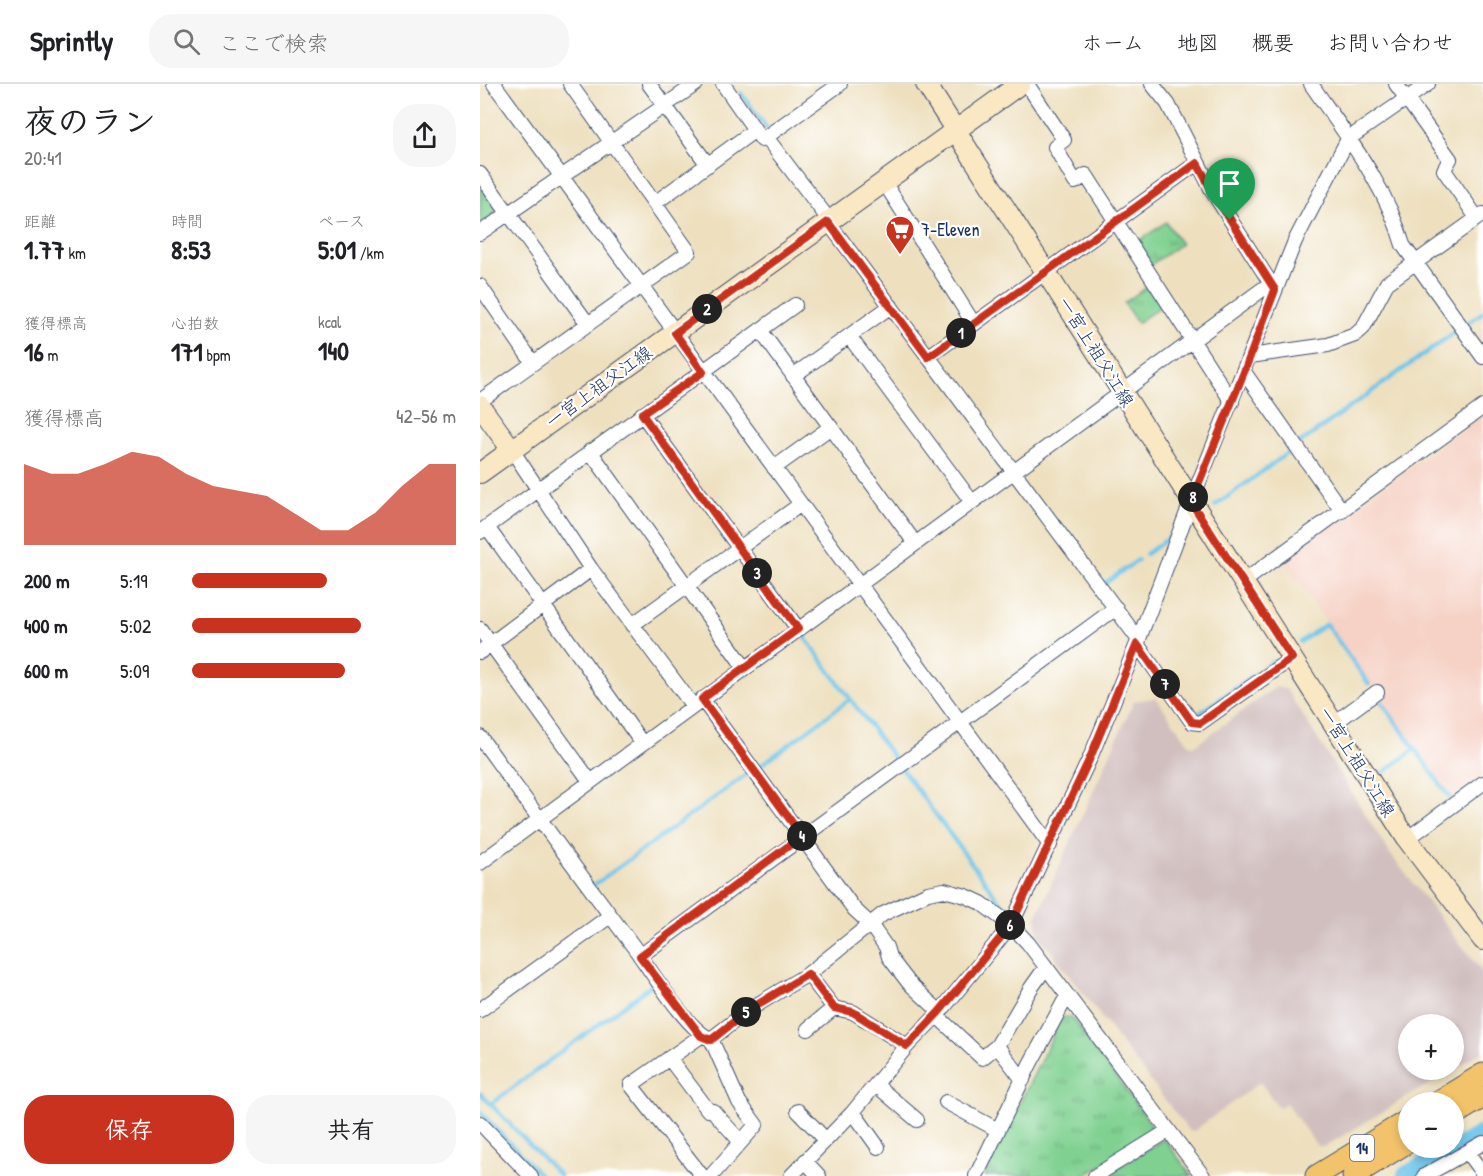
<!DOCTYPE html>
<html lang="ja">
<meta charset="utf-8">
<style>
body{margin:0;font-family:"Patrick Hand","Klee One",sans-serif;background:#f6f6f6;color:#202124;height:100vh;display:flex;flex-direction:column;font-size:22px;white-space:nowrap}
*{box-sizing:border-box;margin:0}
p{font-size:20px;color:#757577}
.icon{flex:none;width:33px;height:33px;fill:none;stroke:currentColor;stroke-width:2;stroke-linecap:round;stroke-linejoin:round}
.map{position:relative;flex:1;overflow:hidden}
.drawer{display:flex;flex-direction:column;background:#fff;width:480px}
.drawer>*{flex:none}
.controls{position:absolute;left:918px;top:930px;display:grid;gap:12px}
.controls a{display:grid;place-items:center;width:66px;height:66px;border-radius:50%;background:#fff;box-shadow:0 3px 9px #0003;font-size:30px}
.pin{position:absolute;display:grid;place-items:center;width:51px;height:51px;color:#fff;margin:-62px -26px;border-radius:50% 50% 50% 0;rotate:-45deg;box-shadow:0 0 6px #0007}
.pin .icon{rotate:45deg}
.km{position:absolute;width:30px;height:30px;margin:-15px;border-radius:50%;background:#222;color:#fff;font-size:16px;line-height:30px;text-align:center}
.round{display:grid;place-items:center;flex:none;width:63px;height:63px;border-radius:24px;background:#f6f6f6}
.overview{display:flex;align-items:center;justify-content:space-between;height:102px;padding:0 24px}
h1{font-size:33px;font-weight:700;line-height:45px}
.stats{display:grid;grid-template-columns:repeat(3,1fr);gap:9px;height:102px;padding:6px 24px}
.stats div{display:grid;align-content:center}
.stats b{font-size:26px;font-weight:700}
.stats small{font-size:16px;font-weight:400}
.stats p{font-size:16px}
.chart{height:168px;padding:12px 24px}
.chart p{display:flex;justify-content:space-between}
.chart svg{width:100%;height:108px;margin-top:6px;fill:#c8321e;opacity:.7}
.button{display:flex;gap:12px;margin-top:auto;padding:12px 24px}
.button a{flex:1;height:69px;border-radius:24px;background:#c8321e;color:#fff;font-size:24px;font-weight:700;line-height:69px;text-align:center}
.button a+a{background:#f6f6f6;color:#202124}
ul{padding:0 24px;list-style:none;font-size:20px}
li{display:grid;grid-template-columns:96px 72px 1fr;align-items:center;height:45px}
li i{height:15px;border-radius:8px;background:#c8321e}
header{display:flex;align-items:center;gap:36px;box-sizing:border-box;height:84px;padding:0 30px;background:#fff;border-bottom:2px solid #e0e0e0}
header strong{font-size:28px}
nav{display:flex;gap:33px;margin-inline-start:auto;font-size:21px}
.search{width:420px;height:54px;background:#f6f6f6;display:flex;align-items:center;gap:15px;box-sizing:border-box;padding:0 21px;border-radius:24px;color:#757577;font-size:22px}
main{display:flex;flex:1;min-height:0}
.map>svg:first-child{display:block}
</style>
<header>
<strong>Sprintly</strong>
<div class="search"><svg class="icon" aria-label="search" viewBox="0 0 24 24"><circle cx="10" cy="10" r="6"/><path d="M15 15l6 6"/></svg>ここで検索</div>
<nav><a>ホーム</a><a>地図</a><a>概要</a><a>お問い合わせ</a></nav>
</header>
<main>
<section class="drawer">
<div class="overview"><div><h1>夜のラン</h1><p>20:41</p></div><a class="round"><svg class="icon" aria-label="share" viewBox="0 0 24 24"><path d="M12 15V3M7 8l5-5 5 5M5 13v7h14v-7"/></svg></a></div>
<div class="stats">
<div><p>距離</p><b>1.77<small> km</small></b></div>
<div><p>時間</p><b>8:53</b></div>
<div><p>ペース</p><b>5:01<small> /km</small></b></div>
</div>
<div class="stats">
<div><p>獲得標高</p><b>16<small> m</small></b></div>
<div><p>心拍数</p><b>171<small> bpm</small></b></div>
<div><p>kcal</p><b>140</b></div>
</div>
<div class="chart"><p><span>獲得標高</span>42–56 m</p>
<svg viewBox="0 0 160 44" preserveAspectRatio="none"><path d="M0 44V11L10 15L20 15L30 11L40 6L50 8L60 15L70 20L80 22L90 24L100 31L110 38L120 38L130 31L140 20L150 11L160 11V44z"/></svg>
</div>
<ul>
<li><b>200 m</b>5:19<i style="width:51%"></i></li>
<li><b>400 m</b>5:02<i style="width:64%"></i></li>
<li><b>600 m</b>5:09<i style="width:58%"></i></li>
</ul>
<div class="button"><a>保存</a><a>共有</a></div>
</section>
<div class="map">
<svg width="1003" height="1092" viewBox="0 0 1003 1092">
<defs>
<pattern id="grass-tufts" width="24" height="20" patternUnits="userSpaceOnUse" patternTransform="scale(1.5)"><rect width="24" height="20" fill="#80d191"/><path d="M3 7l-1-3M5 7V3M7 7l1-3M15 17l-1-3M17 17v-4M19 17l1-3" fill="none" stroke="#68aa7a"/></pattern>
<pattern id="park-crowns" width="20" height="18" patternUnits="userSpaceOnUse" patternTransform="scale(1.5)"><rect width="20" height="18" fill="#80d191"/><path d="M2 6a3 3 0 1 1 6 0M12 15a3 3 0 1 1 6 0" fill="none" stroke="#68aa7a"/></pattern>
</defs>
<rect width="100%" height="100%" fill="#fff"/>
<filter id="ink" filterUnits="userSpaceOnUse"><feTurbulence type="fractalNoise" baseFrequency=".0167" numOctaves="2"/><feDisplacementMap in="SourceGraphic" scale="12" xChannelSelector="R" yChannelSelector="G"/><feConvolveMatrix kernelMatrix="1 2 1 2 8 2 1 2 1" color-interpolation-filters="sRGB"/></filter>
<filter id="wash" filterUnits="userSpaceOnUse"><feTurbulence type="fractalNoise" baseFrequency=".008" numOctaves="4" result="noise"/><feDisplacementMap in="SourceGraphic" scale="24" xChannelSelector="R" yChannelSelector="G"/><feGaussianBlur stdDeviation="1.35" result="paint"/><feColorMatrix in="noise" values="0 0 0 0 0 0 0 0 0 0 0 0 0 0 0 0 0 1.4 0 .05"/><feComposite in="paint" operator="in"/></filter>
<g filter="url(#wash)">
<rect width="100%" height="100%" fill="#eee0bf"/>
<path fill="#f6d1c5" d="M1003,330V692L972,714L802,476Z"/>
<path fill="#d1bfbf" d="M796,603L806,605L911,771L1003,889V967L974,985V940H928V986H972L844,1063L837,1062L806,1019L799,1024L780,998L714,1047L708,1046L559,852L556,834L654,617L676,614L709,660L714,662Z"/>
<path fill="url(#grass-tufts)" stroke="#4e8078" stroke-width="1.5" d="M686,138L701,160L669,182L655,160Z
M671,200L684,220L657,239L644,219Z
M582,933H591L674,1044V1050L604,1092H504Z"/>
<path fill="url(#park-crowns)" stroke="#4e8078" stroke-width="1.5" d="M0,102L19,127L0,141Z"/>
<path fill="#80d191" stroke="#4e8078" stroke-width="1.5" d="M684,1055L712,1092H624Z"/>
<g fill="none" stroke-linecap="round" stroke-linejoin="round">
<path stroke="#6cc4e9" stroke-width="4" d="M261,9L288,46
M988,239L1003,228
M820,359L979,245
M735,422L813,365
M666,470L694,450
M624,500L658,476
M321,548L416,677
M820,558L846,540L889,600
M901,617L970,714
M717,631L794,577
M277,684L370,615
M422,685L529,830
M904,688L935,665
M114,801L270,688
M0,1009L80,1092
M11,1020L173,900
M0,1028L61,1092"/>
<path stroke="#6cc4e9" stroke-width="21" d="M927,1092L1003,1051"/>
</g>
</g>
<g filter="url(#ink)">
<g fill="none" stroke-linecap="round" stroke-linejoin="round">
<g stroke="#3b4a6d" stroke-width="16">
<path id="street" d="M14,0L570,761
M169,0L228,81
M243,0L282,56L286,53L350,137
M547,0L584,56L575,63L595,98L606,91L752,318
M672,0L688,20L734,110L795,206
M831,0C865,50 906,101 923,161L1003,273
M916,0L970,75L964,86L997,134
M286,53L360,0
M0,90L108,240
M404,98L494,240
M175,119L275,46
M348,138L659,556
M0,149L216,0
M0,202L53,279
M280,246L435,459
M369,252L492,418
M770,272L848,261L875,251L883,244L907,199L1003,130
M448,273L717,79
M764,288L862,427
M313,292L411,222
M0,317L209,168L90,0
M162,330L318,545
M32,366L111,485L213,622
M110,367L265,584
M294,384L351,343
M7,443L162,659
M0,448L315,221
M763,498L1003,323
M152,541L321,420
M0,545L110,697
M657,560L712,638L720,639L812,574
M0,568L111,485
M222,615L374,825L390,840L406,863L409,873L429,899L460,928
M853,640L897,608
M0,653C51,724 103,795 156,866C172,888 208,947 231,955L259,1018L276,1041L231,1092
M927,755L1003,699
M0,779L791,199
M160,872L636,524
M328,890L354,924L373,928L427,962
M0,926L130,832
M457,932L502,974L517,962L551,904L566,883
M328,945L354,924
M221,952L151,1001L222,1092
M231,955L270,925L328,890L403,830L448,809L464,806L486,812L501,819L531,841L548,859L723,1092
M517,962L543,996
M189,974L228,1026L233,1027L261,1058
M396,1001L437,1036
M466,1018L518,1046
M318,1027L345,1055
M373,1028L398,1063
M0,1039L51,1092
M987,1068L1003,1090
M325,1077L339,1092
M311,1092L373,1028L427,962L460,928L531,841L610,674L657,560L711,418L815,157L868,55L948,0
M496,1092L550,980L587,912
M615,1092L688,1047
M944,1092L1003,1059"/>
</g>
<g stroke="#3b4a6d" stroke-width="22">
<path id="secondary" d="M446,0L927,755L1003,856
M0,322L32,366
M0,389L540,0"/>
</g>
<g stroke="#3b4a6d" stroke-width="23">
<path id="primary" d="M957,1018L1003,990
M974,1031L1003,1013
M836,1092L928,1036
M873,1092L928,1058"/>
</g>
<use href="#street" stroke="#fff" stroke-width="14"/>
<use href="#secondary" stroke="#fae7c3" stroke-width="20"/>
<use href="#primary" stroke="#f2c36a" stroke-width="21"/>
</g>
</g>
<g fill="none" stroke-linecap="round" stroke-linejoin="round" filter="url(#ink)">
<g stroke="#fff" stroke-width="12">
<path id="route" d="M717,79L734,110L795,206L764,288L711,418L812,574L720,639L712,638L657,560L610,674L531,841L459,928L427,962L373,928L354,924L328,890L270,925L231,956L221,952L160,872L322,752L222,615L318,545L162,330L223,288L195,249L348,138L448,273Z"/>
</g>
<use href="#route" stroke="#c8321e" stroke-width="8"/>
</g>
<defs>
<g id="supermarket-pin" transform="scale(1.5)"><path d="M0 17L-7.5 6A9.5 9.5 0 1 1 7.5 6Z" fill="#c8321e" stroke="#fff"/><path d="M-6-5.5h2.5l.6 2H6L4.5 2H-2.5L-4.4-4H-6ZM-1.5 3.2a1.3 1.3 0 1 0 .1 0ZM3 3.2a1.3 1.3 0 1 0 .1 0Z" fill="#fff"/></g>
</defs>
<g fill-rule="evenodd">
<use href="#supermarket-pin" x="420" y="146"/>
</g>
<g text-anchor="middle" stroke-width="4.5" stroke-linejoin="round" paint-order="stroke">
<rect fill="#fff" stroke="#5f6d8e" stroke-width="1.5" x="870" y="1051" width="24" height="26" rx="4.5"/>
<g font-size="16" font-weight="bold" fill="#1b2f5e">
<text x="882" y="1070">14</text>
</g>
<g font-size="18" fill="#1b2f5e" stroke="#fff" text-anchor="start">
<text x="441" y="152">7-Eleven</text>
</g>
<g font-size="18" fill="#1b2f5e" stroke="#fff">
<text transform="translate(616 268) rotate(58)" y="6">一宮上祖父江線</text>
<text transform="translate(119 303) rotate(-36)" y="6">一宮上祖父江線</text>
<text transform="translate(877 678) rotate(58)" y="6">一宮上祖父江線</text>
</g>
</g>
</svg>
<div class="controls">
<a>+</a>
<a>−</a>
</div>
<div class="pin" style="left:750px;top:136px;background:#1e9e55"><svg class="icon" aria-label="arrive" viewBox="0 0 24 24"><path d="M6 21V4h12l-3 4 3 4H6"/></svg></div>
<b class="km" style="left:481px;top:249px">1</b>
<b class="km" style="left:227px;top:225px">2</b>
<b class="km" style="left:277px;top:489px">3</b>
<b class="km" style="left:322px;top:752px">4</b>
<b class="km" style="left:266px;top:928px">5</b>
<b class="km" style="left:530px;top:841px">6</b>
<b class="km" style="left:685px;top:600px">7</b>
<b class="km" style="left:713px;top:413px">8</b>
</div>
</main>
